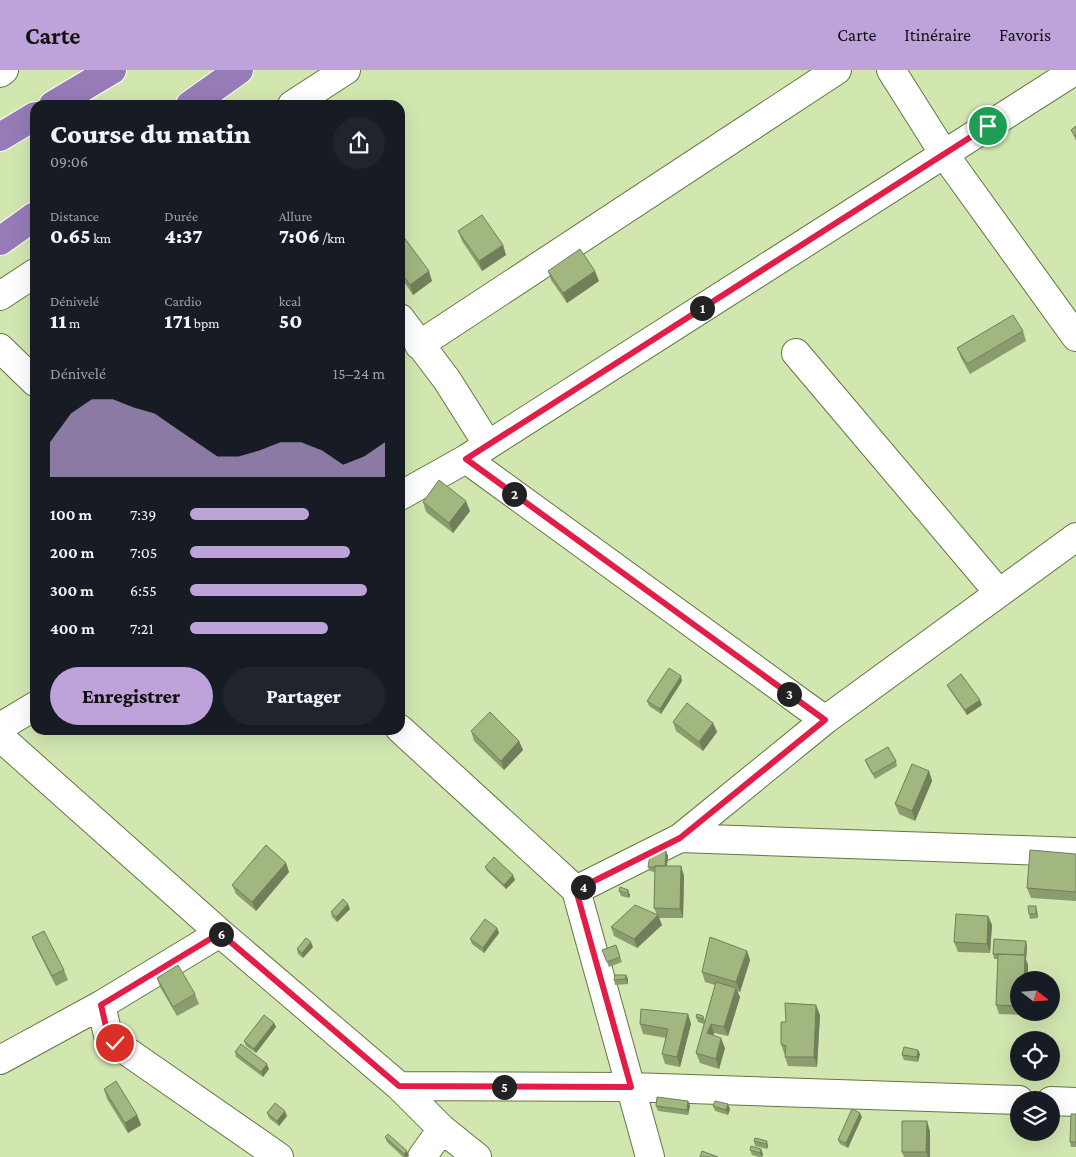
<!DOCTYPE html>
<html lang="fr">
<meta charset="utf-8">
<style>
body{margin:0;font-family:"Crimson Pro",serif;background:#20242c;color:#f1f3f6;height:100vh;display:flex;flex-direction:column;font-size:19px;white-space:nowrap}
*{box-sizing:border-box;margin:0}
p{font-size:16px;color:#9ea1a6}
.icon{flex:none;width:28px;height:28px;fill:none;stroke:currentColor;stroke-width:2;stroke-linecap:round;stroke-linejoin:round}
.map{position:relative;flex:1;overflow:hidden}
.drawer{position:absolute;left:30px;top:30px;width:375px;height:635px;display:flex;flex-direction:column;background:#171b24;border-radius:15px;box-shadow:0 5px 20px #0002}
.drawer>*{flex:none}
.needle{width:32px;rotate:107deg}
.controls{position:absolute;left:1010px;top:901px;display:grid;gap:10px}
.controls a{display:grid;place-items:center;width:50px;height:50px;border-radius:50%;background:#171b24;box-shadow:0 5px 20px #0002;font-size:25px}
.pin{position:absolute;display:grid;place-items:center;width:42px;height:42px;color:#fff;margin:-21px;border:2px solid #fff;border-radius:50%;box-shadow:0 1px 5px #0007}
.km{position:absolute;width:25px;height:25px;margin:-12px;border-radius:50%;background:#222;color:#fff;font-size:14px;line-height:25px;text-align:center}
.round{display:grid;place-items:center;flex:none;width:52px;height:52px;border-radius:26px;background:#20242c}
.headline{display:flex;align-items:center;justify-content:space-between;height:85px;padding:0 20px}
h1{font-size:28px;font-weight:800;line-height:38px}
.metrics{display:grid;grid-template-columns:repeat(3,1fr);gap:8px;height:85px;padding:5px 20px}
.metrics div{display:grid;align-content:center}
.metrics b{font-size:21px;font-weight:800}
.metrics small{font-size:14px;font-weight:400}
.metrics p{font-size:14px}
.chart{height:140px;padding:10px 20px}
.chart p{display:flex;justify-content:space-between}
.chart svg{width:100%;height:90px;margin-top:5px;fill:#bda3d9;opacity:.7}
.cta{display:flex;gap:10px;margin-top:auto;padding:10px 20px}
.cta a{flex:1;height:58px;border-radius:30px;background:#bda3d9;color:#111;font-size:20px;font-weight:800;line-height:58px;text-align:center}
.cta a+a{background:#20242c;color:#f1f3f6}
ul{padding:0 20px;list-style:none;font-size:16px}
li{display:grid;grid-template-columns:80px 60px 1fr;align-items:center;height:38px}
li i{height:12px;border-radius:6px;background:#bda3d9}
header{display:flex;align-items:center;gap:30px;box-sizing:border-box;height:70px;padding:0 25px;background:#bda3d9;color:#111}
header strong{font-size:24px}
nav{display:flex;gap:28px;margin-inline-start:auto;font-size:18px}
.map>svg:first-child{display:block}
</style>
<header>
<strong>Carte</strong>
<nav><a>Carte</a><a>Itinéraire</a><a>Favoris</a></nav>
</header>
<div class="map">
<svg width="1076" height="1087" viewBox="0 0 1076 1087">
<rect width="100%" height="100%" fill="#d2e7b0"/>
<g fill="none" stroke-linecap="round" stroke-linejoin="round">
<g stroke="#647643" stroke-width="30">
<path id="minor" d="M891,0L944,84L1076,267
M0,3L4,0
M292,35L346,0
M0,226L35,203
M400,248L447,310L488,375
M419,275L837,0
M0,278L35,312
M796,283L999,523
M466,389L825,650
M400,426L466,389L1076,0
M0,657L35,636
M400,659L576,820
M0,667L220,863L399,1016L442,1059L477,1087
M680,768L1076,782
M101,935L108,965L115,973L279,1087
M0,990L101,935L220,863
M399,1016L631,1017L1019,1030
M1051,1031L1076,1032
M422,1087L442,1059
M650,1087L576,820L680,768L825,650L1076,467"/>
</g>
<g stroke="#fff" stroke-width="30">
<path id="highway" d="M53,35L112,0
M190,35L239,0
M0,67L35,46
M0,171L35,146"/>
</g>
<use href="#minor" stroke="#fff" stroke-width="28"/>
<use href="#highway" stroke="#967bb7" stroke-width="28"/>
</g>
<path fill="#8b9d6e" d="M1076,56V71L1071,60Z
M458,161L503,175L506,185L482,201L462,171Z
M400,162L432,211L413,225L400,206Z
M548,201L599,211L567,233L551,210Z
M1023,261L1026,271L970,304L961,288L957,278Z
M423,432L470,441L453,463L426,442Z
M682,611L661,644L649,636L647,631Z
M947,615L982,635L967,645L949,619Z
M673,652L713,653L717,662L703,681L676,661Z
M471,661L519,671L523,680L504,700L474,671Z
M865,690L896,691L897,696L875,709L867,695Z
M929,701L932,711L915,751L899,744L895,734Z
M666,781L668,786L667,796H681L684,806L683,848H659L662,855L637,878L614,866L611,857L657,845L654,838L655,802L650,801L648,797Z
M1076,784V831L1031,828L1027,818Z
M286,793L289,802L256,841L236,824L232,815Z
M485,797L515,810L506,819L487,801Z
M619,821L630,825L629,828L621,826Z
M350,839L337,852L332,847L331,842Z
M1037,841L1038,848L1030,849L1029,844Z
M988,846L992,855L990,883L958,882L954,872Z
M497,858L499,863L484,883L472,874L470,869Z
M32,867L64,900L68,910L56,916L36,877Z
M616,875L622,892L609,897L602,880Z
M1027,876L1026,890L1028,895L1019,910V942H1026V945L999,944L996,935L998,889H994L993,884Z
M313,877L303,888L298,884L297,879Z
M747,881L750,890L740,922L737,921L740,927L728,966L714,963L713,965L725,978L719,999L700,993L696,983L715,915L705,912L702,902Z
M626,905L628,909V914L615,915L614,910Z
M157,908L195,924L199,934L177,946L160,917Z
M688,944L691,954L680,997L665,994L662,984L666,968L643,964L640,954Z
M820,945L817,997L788,996L785,987V984L784,983L781,974L786,952Z
M703,946L705,951L704,954L698,952L696,947Z
M274,953L276,957L256,983L246,976L244,971Z
M235,982L269,999L263,1007L236,987Z
M920,984L918,992L904,990L902,985Z
M104,1019L137,1045L141,1055L128,1063L107,1029Z
M688,1031L690,1036L688,1045L658,1041L656,1036Z
M713,1036L730,1039L728,1045L715,1041Z
M267,1043L287,1046L279,1056L269,1048Z
M1076,1044V1077H1071L1070,1072Z
M862,1047L848,1078L840,1074L838,1070Z
M930,1061V1087H904L902,1082Z
M385,1067L407,1081L409,1086L407,1087H403L387,1072Z
M755,1068L768,1076L767,1079L755,1076L754,1071Z
M750,1080L763,1084L762,1087H759L752,1085Z"/>
<path fill="#717f5a" d="M503,175L506,185L482,201L479,191Z
M429,201L432,211L413,225L410,215Z
M595,201L599,211L567,233L563,223Z
M466,431L470,441L453,463L449,453Z
M681,606L682,611L661,644L660,639Z
M980,630L982,635L967,645L965,640Z
M713,653L717,662L703,681L699,672Z
M519,671L523,680L504,700L501,691Z
M929,701L932,711L915,751L912,741Z
M666,781L668,786L666,804L664,799Z
M286,793L289,802L256,841L252,832Z
M681,796L684,806L683,848L680,839Z
M513,805L515,810L506,819L504,815Z
M628,820L630,825L629,828L627,823Z
M348,834L350,839L337,852L336,847Z
M1036,836L1037,841L1038,848L1036,844Z
M658,845L662,855L637,878L634,869Z
M988,846L992,855L990,883L987,874Z
M497,858L499,863L484,883L483,878Z
M1026,871L1027,876L1026,890L1028,895V910H1024Z
M311,872L313,877L303,888L302,883Z
M747,881L750,890L740,922L736,912Z
M626,905L628,909V914L626,909Z
M736,918L740,927L728,966L724,957Z
M816,935L820,945L817,997L814,987Z
M688,944L691,954L680,997L677,987Z
M274,953L276,957L256,983L254,979Z
M711,954L714,963L711,973L707,963Z
M721,968L725,978L719,999L716,989Z
M918,980L920,984L918,992L917,987Z
M267,994L269,999L263,1007L261,1002Z
M688,1031L690,1036L688,1045L687,1040Z
M728,1034L730,1039L728,1045L726,1040Z
M285,1041L287,1046L279,1056L277,1051Z
M860,1043L862,1047L848,1078L846,1073Z
M137,1045L141,1055L128,1063L125,1053Z
M927,1051L930,1061V1087H928L926,1082Z
M767,1071L768,1076L767,1079L766,1074Z
M761,1079L763,1084L762,1087L760,1083Z
M407,1081L409,1086L407,1087H405L404,1084Z"/>
<path fill="#a2b680" stroke="#717f5a" d="M1076,56V67L1071,60Z
M482,145L503,175L479,191L458,161Z
M400,162L429,201L410,215L400,201Z
M580,179L595,201L563,223L548,201Z
M1013,245L1023,261L967,294L957,278Z
M439,410L466,431L449,453L423,432Z
M669,598L681,606L660,639L647,631Z
M961,604L980,630L965,640L947,615Z
M687,633L713,653L699,672L673,652Z
M490,642L519,671L501,691L471,661Z
M888,677L896,691L873,704L865,690Z
M912,694L929,701L912,741L895,734Z
M266,775L286,793L252,832L232,815Z
M651,779L666,781L665,796H655V797H648Z
M1030,780L1076,784V822L1027,818Z
M494,787L513,805L504,815L485,797Z
M655,796H681L680,839L654,838Z
M620,817L628,820L627,823L619,821Z
M343,829L348,834L336,847L331,842Z
M635,835L658,845L634,869L611,857Z
M1028,836H1036V844H1029Z
M956,844L988,846L987,874L954,872Z
M485,849L497,858L483,878L470,869Z
M44,861L64,900L52,906L32,867Z
M710,867L747,881L736,912L702,902Z
M306,868L311,872L302,883L297,879Z
M994,869L1026,871L1024,885L993,884Z
M616,875L620,887L607,892L602,880Z
M998,884L1025,885L1024,910H1019V936L996,935Z
M178,895L195,924L173,937L157,908Z
M615,905H626V909L614,910Z
M716,912L736,918L724,957L711,954L707,963L721,968L716,989L696,983Z
M785,933L816,935L814,987H785L786,976L781,974V952H786Z
M641,939L688,944L677,987L662,984L668,959L640,954Z
M697,944L703,946V949L696,947Z
M264,945L274,953L254,979L244,971Z
M241,974L267,994L261,1002L235,982Z
M904,977L918,980L917,987L902,985Z
M116,1011L137,1045L125,1053L104,1019Z
M657,1027L688,1031L687,1040L656,1036Z
M715,1031L728,1034L726,1040L713,1036Z
M275,1033L285,1041L277,1051L267,1043Z
M852,1039L860,1043L846,1073L838,1070Z
M1071,1044H1076V1072H1070Z
M902,1051H927L926,1082H902Z
M388,1064L407,1081L404,1084L385,1067Z
M755,1068L767,1071L766,1074L754,1071Z
M751,1076L761,1079L760,1083L750,1080Z
M702,1081L718,1087H700Z"/>
<g fill="none" stroke-linecap="round" stroke-linejoin="round">
<g stroke="#fff" stroke-width="10">
<path id="route" d="M115,973L108,965L101,935L220,863L399,1016L631,1017L576,820L680,768L825,650L466,389L988,56"/>
</g>
<use href="#route" stroke="#e11d48" stroke-width="6"/>
</g>
</svg>
<div class="controls">
<a><svg class="needle" viewBox="-14 -14 28 28"><path d="M0-13l5 13h-10z" fill="#e53935"/><path d="M0 13l5-13h-10z" fill="#9ea1a6"/></svg></a>
<a><svg class="icon" aria-label="locate" viewBox="0 0 24 24"><circle cx="12" cy="12" r="6"/><path d="M12 2v4M12 18v4M2 12h4M18 12h4"/></svg></a>
<a><svg class="icon" aria-label="layers" viewBox="0 0 24 24"><path d="M12 4l9 5-9 5-9-5zM3 14l9 5 9-5"/></svg></a>
</div>
<div class="pin" style="left:988px;top:56px;background:#1e9e55"><svg class="icon" aria-label="arrive" viewBox="0 0 24 24"><path d="M6 21V4h12l-3 4 3 4H6"/></svg></div>
<div class="pin" style="left:115px;top:973px;background:#d93025"><svg class="icon" aria-label="check" viewBox="0 0 24 24"><path d="M5 12l5 5 9-10"/></svg></div>
<b class="km" style="left:702px;top:238px">1</b>
<b class="km" style="left:514px;top:424px">2</b>
<b class="km" style="left:789px;top:624px">3</b>
<b class="km" style="left:583px;top:817px">4</b>
<b class="km" style="left:504px;top:1017px">5</b>
<b class="km" style="left:221px;top:864px">6</b>
<section class="drawer">
<div class="headline"><div><h1>Course du matin</h1><p>09:06</p></div><a class="round"><svg class="icon" aria-label="share" viewBox="0 0 24 24"><path d="M12 15V3M7 8l5-5 5 5M5 13v7h14v-7"/></svg></a></div>
<div class="metrics">
<div><p>Distance</p><b>0.65<small> km</small></b></div>
<div><p>Durée</p><b>4:37</b></div>
<div><p>Allure</p><b>7:06<small> /km</small></b></div>
</div>
<div class="metrics">
<div><p>Dénivelé</p><b>11<small> m</small></b></div>
<div><p>Cardio</p><b>171<small> bpm</small></b></div>
<div><p>kcal</p><b>50</b></div>
</div>
<div class="chart"><p><span>Dénivelé</span>15–24 m</p>
<svg viewBox="0 0 160 44" preserveAspectRatio="none"><path d="M0 44V27L10 13L20 6L30 6L40 10L50 13L60 20L70 27L80 34L90 34L100 31L110 27L120 27L130 31L140 38L150 34L160 27V44z"/></svg>
</div>
<ul>
<li><b>100 m</b>7:39<i style="width:61%"></i></li>
<li><b>200 m</b>7:05<i style="width:82%"></i></li>
<li><b>300 m</b>6:55<i style="width:91%"></i></li>
<li><b>400 m</b>7:21<i style="width:71%"></i></li>
</ul>
<div class="cta"><a>Enregistrer</a><a>Partager</a></div>
</section>
</div>
